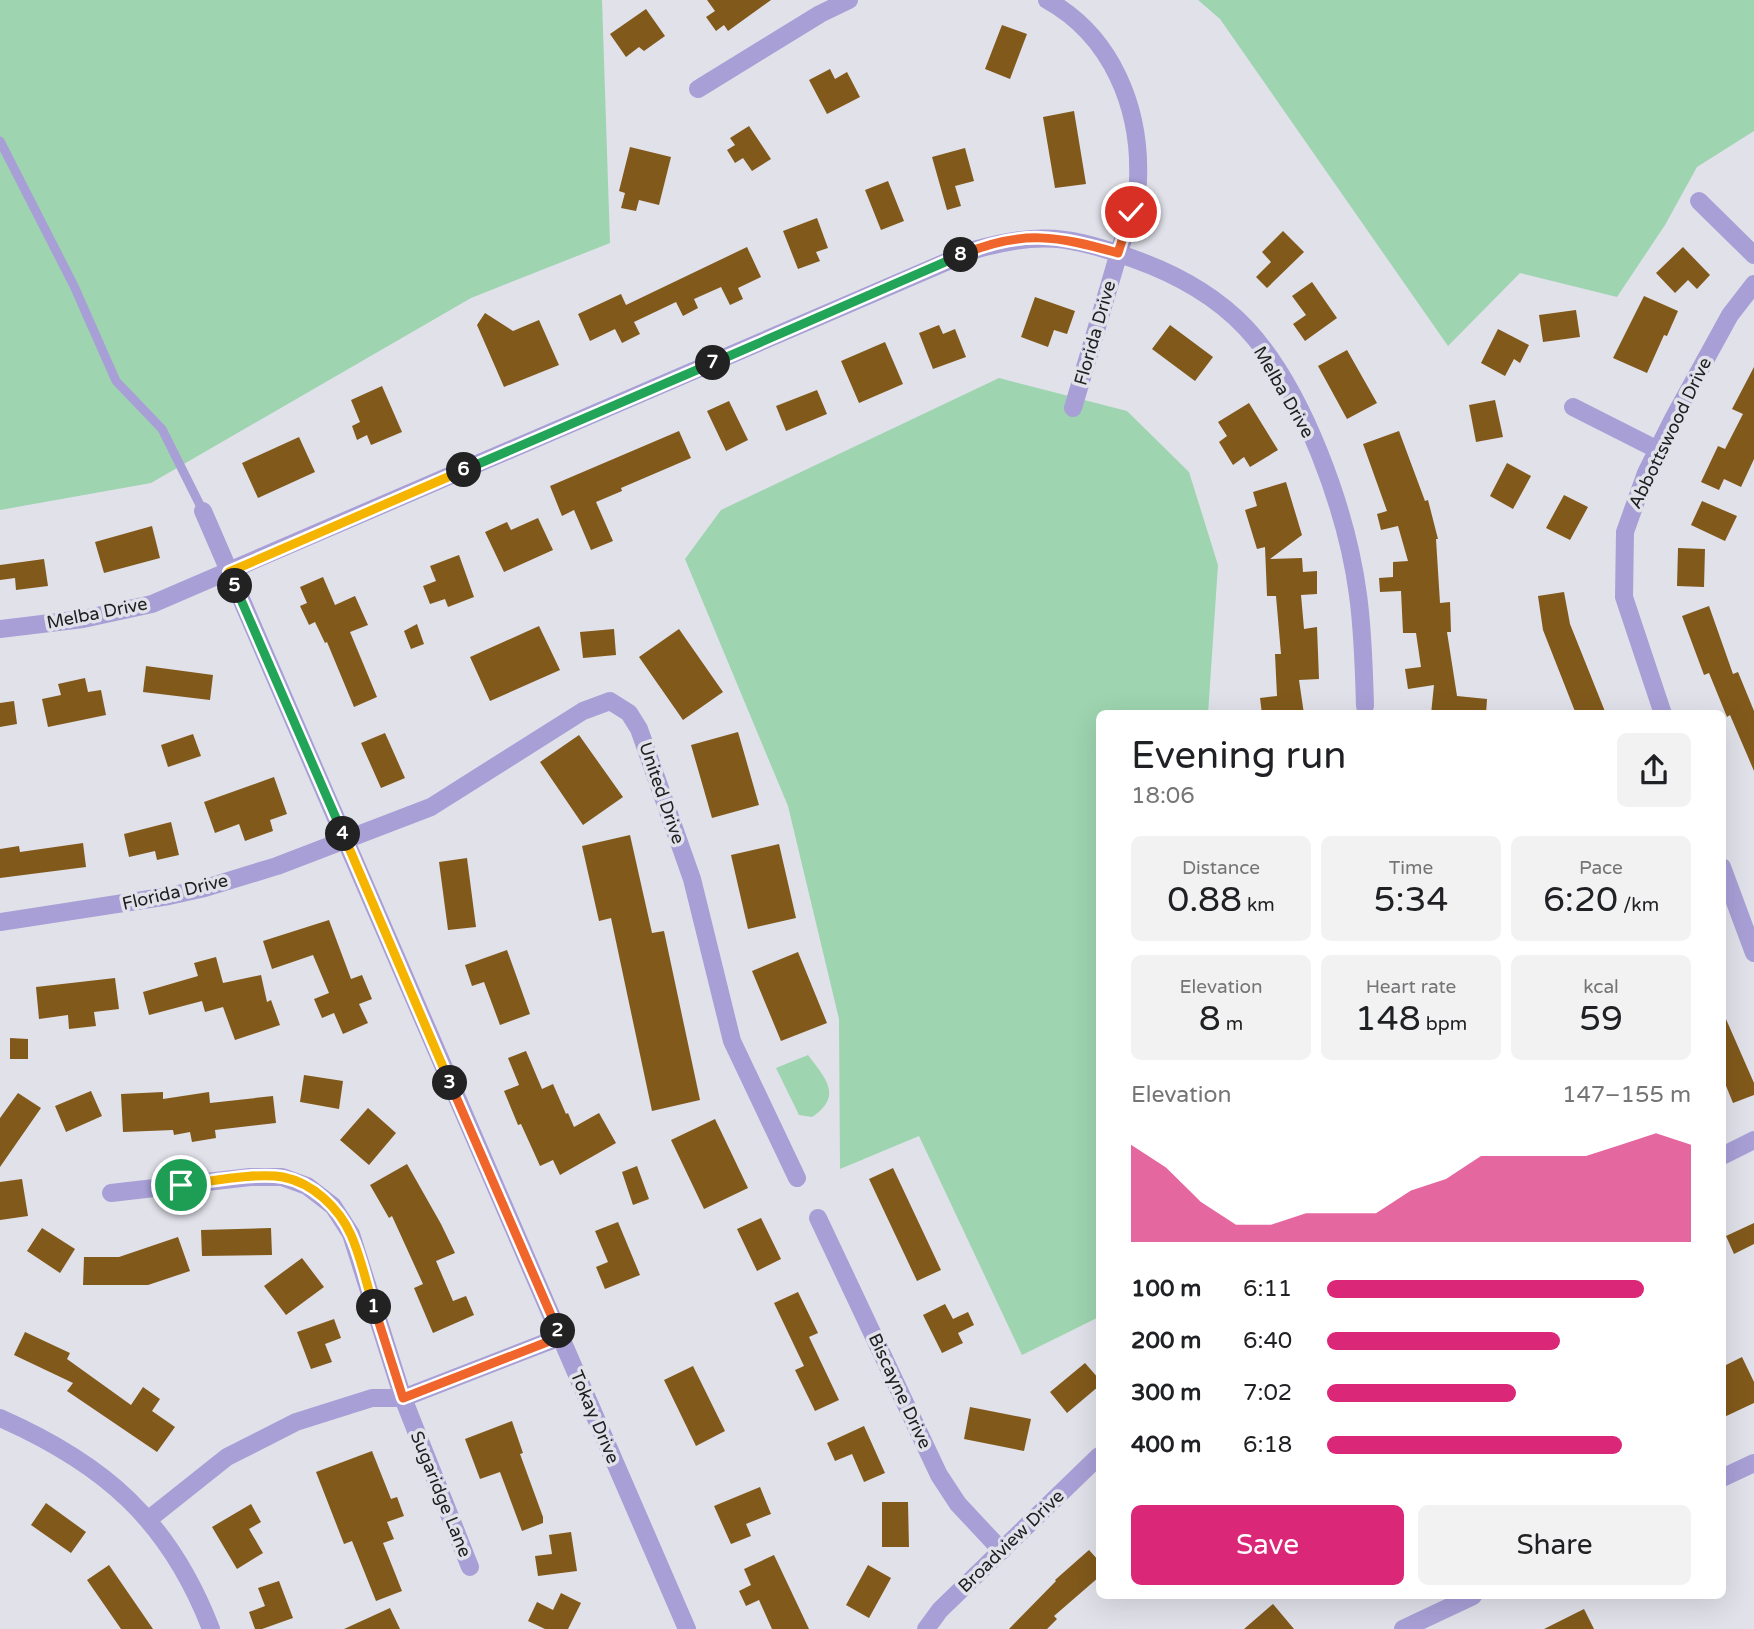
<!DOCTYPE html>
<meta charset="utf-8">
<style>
body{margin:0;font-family:"Varela Round",sans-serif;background:#f2f2f2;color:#202124;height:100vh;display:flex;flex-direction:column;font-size:26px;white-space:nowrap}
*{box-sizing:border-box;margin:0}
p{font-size:23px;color:#757577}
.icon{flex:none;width:38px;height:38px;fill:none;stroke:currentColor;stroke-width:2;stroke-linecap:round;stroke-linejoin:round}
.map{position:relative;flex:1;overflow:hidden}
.panel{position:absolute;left:1096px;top:710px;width:630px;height:889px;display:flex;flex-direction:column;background:#fff;border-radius:10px;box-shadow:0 7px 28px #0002}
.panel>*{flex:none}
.pin{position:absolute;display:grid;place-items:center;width:60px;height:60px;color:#fff;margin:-30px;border:4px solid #fff;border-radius:50%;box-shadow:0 2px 7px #0007}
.km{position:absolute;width:35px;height:35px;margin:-18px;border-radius:50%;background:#222;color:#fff;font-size:19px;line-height:35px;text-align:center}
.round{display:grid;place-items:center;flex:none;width:74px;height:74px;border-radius:10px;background:#f2f2f2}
.head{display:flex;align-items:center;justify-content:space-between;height:119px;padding:0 35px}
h1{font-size:38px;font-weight:600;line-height:52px}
.stats{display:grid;grid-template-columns:repeat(3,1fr);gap:10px;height:119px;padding:7px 35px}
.stats div{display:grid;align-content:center;border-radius:10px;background:#f2f2f2;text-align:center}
.stats b{font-size:35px;font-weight:600}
.stats small{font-size:19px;font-weight:400}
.stats p{font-size:19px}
.chart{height:196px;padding:14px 35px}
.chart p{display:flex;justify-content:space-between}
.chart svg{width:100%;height:126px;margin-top:7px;fill:#db2777;opacity:.7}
.button{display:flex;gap:14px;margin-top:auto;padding:14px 35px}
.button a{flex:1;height:80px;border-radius:10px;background:#db2777;color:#fff;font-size:28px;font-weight:600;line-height:80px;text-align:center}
.button a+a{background:#f2f2f2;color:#202124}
ul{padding:0 35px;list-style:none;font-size:23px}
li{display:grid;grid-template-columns:112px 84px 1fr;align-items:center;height:52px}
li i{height:18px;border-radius:9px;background:#db2777}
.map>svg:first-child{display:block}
</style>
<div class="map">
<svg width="1754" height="1629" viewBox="0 0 1754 1629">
<rect width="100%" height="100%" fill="#e1e1ea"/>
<path fill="#9ed4b0" d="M0,0H602L610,243L471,298L151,483L0,510Z
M1198,0H1754V131L1697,167L1665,225L1617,297L1520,273L1448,346L1220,19Z
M999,378L1127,411L1189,472L1218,565L1208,714H1099V1317L1022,1355L919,1136L840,1169L839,1019L788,806L685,559L721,510Z
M808,1055C826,1079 843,1096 812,1117L799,1115L776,1068Z"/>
<path fill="#81591b" d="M707,0H771L728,31L724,25L716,31L706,17L715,11Z
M646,9L665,36L644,51L639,47L626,57L610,34Z
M1002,25L1027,34L1010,79L985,69Z
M830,69L835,79L847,72L860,97L827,114L809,80Z
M1074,111L1086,184L1055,188L1043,117Z
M749,126L771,159L752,171L743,158L735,163L727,150L735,145L730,138Z
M630,147L671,157L659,205L639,200L636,211L621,208L625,193L619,191Z
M965,148L974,181L955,186L961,206L947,210L932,157Z
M888,181L904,221L881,230L865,190Z
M817,218L828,248L816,252L820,261L798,269L783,231Z
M1283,231L1304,252L1267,288L1256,277L1271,262L1262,252Z
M747,247L761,277L738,288L743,299L730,305L721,287L694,299L698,308L683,316L676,302L634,322L640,334L622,343L615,329L590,341L578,314L621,294L626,305Z
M1683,247L1710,275L1697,289L1688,280L1675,293L1656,273Z
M1312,282L1337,318L1305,341L1293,324L1306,315L1292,296Z
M1644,296L1678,311L1667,336L1664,335L1647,373L1613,358Z
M1035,297L1075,311L1067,334L1054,330L1048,347L1021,337Z
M1576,310L1580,337L1543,342L1539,315Z
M485,313L513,331L539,320L559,365L504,387L477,325Z
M939,325L943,334L955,329L966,357L933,369L919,333Z
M1170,325L1213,357L1195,381L1152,349Z
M1498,329L1529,345L1520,363L1514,359L1505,376L1481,363Z
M885,342L903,384L859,403L841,361Z
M1347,350L1377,403L1347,419L1318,366Z
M1754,367V459L1741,487L1724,479L1719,490L1701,482L1718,446L1725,449L1743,414L1732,409Z
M382,386L402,432L371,445L367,435L357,440L352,426L360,422L351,400Z
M817,390L827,414L786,431L776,406Z
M1495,400L1503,437L1476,442L1469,405Z
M729,401L748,440L726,451L707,411Z
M1249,403L1278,450L1250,467L1244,457L1233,465L1219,442L1227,436L1218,422Z
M679,431L691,458L621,488L622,491L596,502L613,541L591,550L574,510L562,516L550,486Z
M1399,431L1425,501L1428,500L1438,539H1436L1440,603L1450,602L1451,632H1447L1457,696L1487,699L1486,714H1431L1434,685L1408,689L1405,669L1421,667L1416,633H1403L1401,591L1380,592L1379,578L1393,577V562L1408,561L1398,526L1381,530L1377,514L1387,511L1363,444Z
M299,437L315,472L258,498L242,463Z
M1507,463L1531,476L1513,509L1490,496Z
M1286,482L1302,535L1270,559L1302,558L1303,572L1317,571V594L1301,595L1304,629L1317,627L1319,679L1299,680L1304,714H1262L1260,698L1277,696L1275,654H1281L1276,596H1267L1265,547L1257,549L1245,510L1257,506L1253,492Z
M1564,495L1588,507L1570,540L1546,528Z
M1702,501L1737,516L1725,541L1691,525Z
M538,518L553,550L504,572L485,532L507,522L511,530Z
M152,526L160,558L104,573L95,542Z
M1678,548L1705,549L1704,587L1677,586Z
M459,555L474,597L448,607L445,599L430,604L423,586L436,581L430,566Z
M44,559L48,586L16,590L15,578L0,580V565Z
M323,577L335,605L355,596L368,625L350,632L377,697L354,707L327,642L325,643L315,622L309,625L300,606L307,603L300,587Z
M1564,592L1570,624L1606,714H1576L1543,630L1538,596Z
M1709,606L1733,674L1738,672L1754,711V771L1730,715L1727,717L1709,673L1704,675L1682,616Z
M417,624L424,644L411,649L404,631Z
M539,626L560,670L490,701L470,657Z
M614,629L616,655L583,658L580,632Z
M679,629L723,692L683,720L639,657Z
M146,666L213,675L210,700L143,692Z
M85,678L88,692L101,690L106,715L48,727L42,699L61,695L58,684Z
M14,701L17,724L0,727V703Z
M738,732L759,805L712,818L691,745Z
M385,733L405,778L381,788L361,743Z
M193,734L201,756L168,767L161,745Z
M579,735L623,797L583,825L540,762Z
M274,777L287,814L270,820L273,831L245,841L239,824L215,833L204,802Z
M171,822L179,855L157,860L155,851L129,857L124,834Z
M630,835L652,933L664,931L700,1100L652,1111L611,918L599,921L582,846Z
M83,843L86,867L0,878V849L19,846L20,852Z
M779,844L796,918L748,929L731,855Z
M467,858L476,927L448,930L439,862Z
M329,920L351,979L362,975L372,999L359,1004L368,1023L343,1034L334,1013L322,1018L314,999L329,993L313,955L272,969L263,941Z
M507,950L530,1014L500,1025L484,982L472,986L465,965Z
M798,952L827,1023L781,1041L752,971Z
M216,957L223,983L261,975L267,1002L271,1000L280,1025L235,1040L223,1007L205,1012L202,1001L149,1015L143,992L198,976L194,963Z
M115,978L119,1009L94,1012L96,1026L69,1029L68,1015L39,1019L36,987Z
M1722,1010L1754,1083V1095L1733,1103L1722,1076Z
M10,1038L28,1039V1059H10Z
M526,1051L542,1089L553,1084L566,1114L568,1113L574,1127L599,1113L616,1143L560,1175L553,1160L540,1166L521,1124L518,1125L504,1091L519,1085L508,1058Z
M304,1075L343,1081L339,1109L300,1102Z
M91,1091L102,1116L66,1132L55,1106Z
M163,1092V1099L209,1092L210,1103L273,1096L276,1123L215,1130L216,1138L192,1142L190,1132L174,1135L173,1130L123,1132L121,1094Z
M18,1093L41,1108L0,1167V1118Z
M368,1108L396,1133L369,1165L340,1140Z
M715,1119L748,1188L704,1209L671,1140Z
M407,1164L441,1224L455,1253L436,1261L453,1301L466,1296L474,1315L433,1333L414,1288L423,1284L392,1216L389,1218L370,1185Z
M637,1166L649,1199L633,1205L622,1172Z
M893,1168L941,1270L917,1281L869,1179Z
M22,1179L28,1216L0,1220V1182Z
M761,1218L781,1259L757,1271L737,1229Z
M618,1222L640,1275L605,1289L596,1267L608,1262L595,1231Z
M1754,1223V1244L1734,1254L1726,1236Z
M42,1228L75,1249L60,1273L27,1251Z
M271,1228L272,1255L202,1256L201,1230Z
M178,1237L190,1271L148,1285H83L84,1257H119Z
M302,1258L324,1287L286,1315L264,1286Z
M798,1292L818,1333L809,1337L839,1400L815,1411L795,1370L804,1366L774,1303Z
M945,1304L953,1319L968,1312L974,1325L958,1333L963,1343L942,1353L923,1315Z
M334,1319L341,1338L325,1344L332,1362L311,1369L297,1332Z
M25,1332L70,1353L67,1359L131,1405L143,1387L160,1399L152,1411L175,1427L157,1452L67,1391L73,1383L14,1355Z
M1742,1357L1754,1382V1403L1722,1418V1367Z
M1085,1363L1099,1379V1386L1067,1413L1050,1392Z
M693,1366L725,1431L696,1446L664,1380Z
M970,1407L1031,1419L1024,1451L964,1439Z
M512,1421L523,1453L520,1454L543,1517V1523L522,1531L500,1472L480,1479L465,1439Z
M864,1426L885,1473L864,1482L852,1454L835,1461L827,1443Z
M372,1451L391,1499L397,1497L404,1516L387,1522L394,1539L383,1543L402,1591L376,1601L352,1541L344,1544L316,1472Z
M760,1487L771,1514L746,1524L751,1536L731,1544L714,1506Z
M882,1502H908L909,1547H882Z
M46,1503L86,1532L71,1553L31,1525Z
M251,1504L261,1522L249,1529L263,1553L237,1569L212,1527Z
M571,1532L577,1571L538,1576L535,1556L552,1554L549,1535Z
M1089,1550L1099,1561V1577L1054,1616L1057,1619L1047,1629H1009L1056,1581L1055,1580Z
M774,1555L809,1629H772L759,1600L746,1606L739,1591L751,1585L744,1569Z
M109,1565L153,1629H121L87,1580Z
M868,1565L891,1578L869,1618L846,1605Z
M279,1581L293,1618L262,1629H255L249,1612L265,1606L258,1588Z
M561,1593L581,1603L568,1629H545L528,1621L537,1602L553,1610Z
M1273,1604L1294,1629H1244Z
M390,1608L400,1629H344Z
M1584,1609L1594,1629H1544Z"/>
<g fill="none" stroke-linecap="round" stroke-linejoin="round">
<path stroke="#a89fd6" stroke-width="9" d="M0,141L74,286L116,381L162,429L203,511"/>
<path stroke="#a89fd6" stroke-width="18" d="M1047,0C1112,36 1141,108 1138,180C1138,191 1134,202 1131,212L1073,408
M698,89L820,14L849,0
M1699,201L1754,255
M1573,407L1658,450
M203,511L687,1629
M0,629L83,619L152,604L974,250C1040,231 1069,236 1134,259C1176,274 1215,295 1246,328C1304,390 1347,512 1358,595C1363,631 1364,669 1365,706
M1663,714L1624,597L1625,532L1646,473L1674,417L1730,315L1754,284
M1722,867L1754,953
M0,922L169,896L205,888L277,866L431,807L583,711L610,701L629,713L639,729L692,879L732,1041L797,1178
M1722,1156L1754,1140
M111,1193L250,1177H282L307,1186L333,1206L351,1234L403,1398L470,1567
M818,1218L939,1475L958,1504L1002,1551
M0,1418C104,1464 169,1520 211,1629
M1722,1478L1754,1463
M149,1519L227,1457L296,1422L372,1398H403L560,1337
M926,1629L940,1610L1099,1456
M1403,1629L1473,1596"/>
</g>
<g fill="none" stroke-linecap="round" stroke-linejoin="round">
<g stroke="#fff" stroke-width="14">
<path id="split-1" d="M181,1185C209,1182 256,1172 283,1177C313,1183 339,1208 351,1235C361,1257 366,1283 374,1307"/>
</g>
<g stroke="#fff" stroke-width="14">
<path id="split-2" d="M374,1307L403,1398L560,1337L558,1331"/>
</g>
<g stroke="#fff" stroke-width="14">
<path id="split-3" d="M450,1083L558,1331"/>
</g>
<g stroke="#fff" stroke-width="14">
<path id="split-4" d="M343,834L450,1083"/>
</g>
<g stroke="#fff" stroke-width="14">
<path id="split-5" d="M235,586L343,834"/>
</g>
<g stroke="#fff" stroke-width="14">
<path id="split-6" d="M235,586L229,572L464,470"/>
</g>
<g stroke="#fff" stroke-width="14">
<path id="split-7" d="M464,470L713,363"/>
</g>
<g stroke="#fff" stroke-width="14">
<path id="split-8" d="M713,363L961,255"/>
</g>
<g stroke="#fff" stroke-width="14">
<path id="split-9" d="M961,255C1022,229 1058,236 1118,253L1131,212"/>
</g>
<use href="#split-1" stroke="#f5b400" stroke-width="9"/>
<use href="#split-2" stroke="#f0652b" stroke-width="9"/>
<use href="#split-3" stroke="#f0652b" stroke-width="9"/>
<use href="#split-4" stroke="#f5b400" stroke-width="9"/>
<use href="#split-5" stroke="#22a559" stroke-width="9"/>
<use href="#split-6" stroke="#f5b400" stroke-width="9"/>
<use href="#split-7" stroke="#22a559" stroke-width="9"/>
<use href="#split-8" stroke="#22a559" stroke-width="9"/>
<use href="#split-9" stroke="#f0652b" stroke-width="9"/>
</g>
<g text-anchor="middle" stroke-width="7" stroke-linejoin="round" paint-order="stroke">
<g font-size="18" fill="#202023" stroke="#e1e1ea">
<text transform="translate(1095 333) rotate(-74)" y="6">Florida Drive</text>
<text transform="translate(1284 392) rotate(60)" y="6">Melba Drive</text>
<text transform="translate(1670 433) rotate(-64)" y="6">Abbottswood Drive</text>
<text transform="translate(97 613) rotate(-11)" y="6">Melba Drive</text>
<text transform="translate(662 793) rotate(71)" y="6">United Drive</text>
<text transform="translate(175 892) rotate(-13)" y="6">Florida Drive</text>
<text transform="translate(900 1391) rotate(65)" y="6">Biscayne Drive</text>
<text transform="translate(595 1417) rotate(67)" y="6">Tokay Drive</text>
<text transform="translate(441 1494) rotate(68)" y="6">Sugaridge Lane</text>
<text transform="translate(1011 1541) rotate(-44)" y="6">Broadview Drive</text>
</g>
</g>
</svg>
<div class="pin" style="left:181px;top:1185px;background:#1e9e55"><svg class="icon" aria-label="arrive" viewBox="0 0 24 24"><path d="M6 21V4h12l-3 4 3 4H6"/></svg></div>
<div class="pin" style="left:1131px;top:212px;background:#d93025"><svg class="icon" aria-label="check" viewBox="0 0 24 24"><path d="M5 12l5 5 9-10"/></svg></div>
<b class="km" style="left:374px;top:1307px">1</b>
<b class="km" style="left:558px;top:1331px">2</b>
<b class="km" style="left:450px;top:1083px">3</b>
<b class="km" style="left:343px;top:834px">4</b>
<b class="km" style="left:235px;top:586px">5</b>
<b class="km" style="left:464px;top:470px">6</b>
<b class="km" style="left:713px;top:363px">7</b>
<b class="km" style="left:961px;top:255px">8</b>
<section class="panel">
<div class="head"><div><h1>Evening run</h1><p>18:06</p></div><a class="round"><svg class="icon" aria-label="share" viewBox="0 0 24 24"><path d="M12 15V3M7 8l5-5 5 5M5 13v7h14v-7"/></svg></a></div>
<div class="stats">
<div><p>Distance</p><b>0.88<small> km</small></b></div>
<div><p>Time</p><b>5:34</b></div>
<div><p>Pace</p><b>6:20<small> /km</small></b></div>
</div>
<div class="stats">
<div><p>Elevation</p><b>8<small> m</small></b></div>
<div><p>Heart rate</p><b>148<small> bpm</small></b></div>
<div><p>kcal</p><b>59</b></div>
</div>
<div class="chart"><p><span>Elevation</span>147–155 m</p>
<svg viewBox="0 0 160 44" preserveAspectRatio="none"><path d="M0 44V10L10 18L20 30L30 38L40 38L50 34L60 34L70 34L80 26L90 22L100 14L110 14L120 14L130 14L140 10L150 6L160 10V44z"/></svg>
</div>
<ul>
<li><b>100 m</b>6:11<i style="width:87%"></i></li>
<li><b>200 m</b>6:40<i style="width:64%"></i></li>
<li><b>300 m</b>7:02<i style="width:52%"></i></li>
<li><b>400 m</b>6:18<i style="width:81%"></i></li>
</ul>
<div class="button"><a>Save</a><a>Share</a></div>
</section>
</div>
